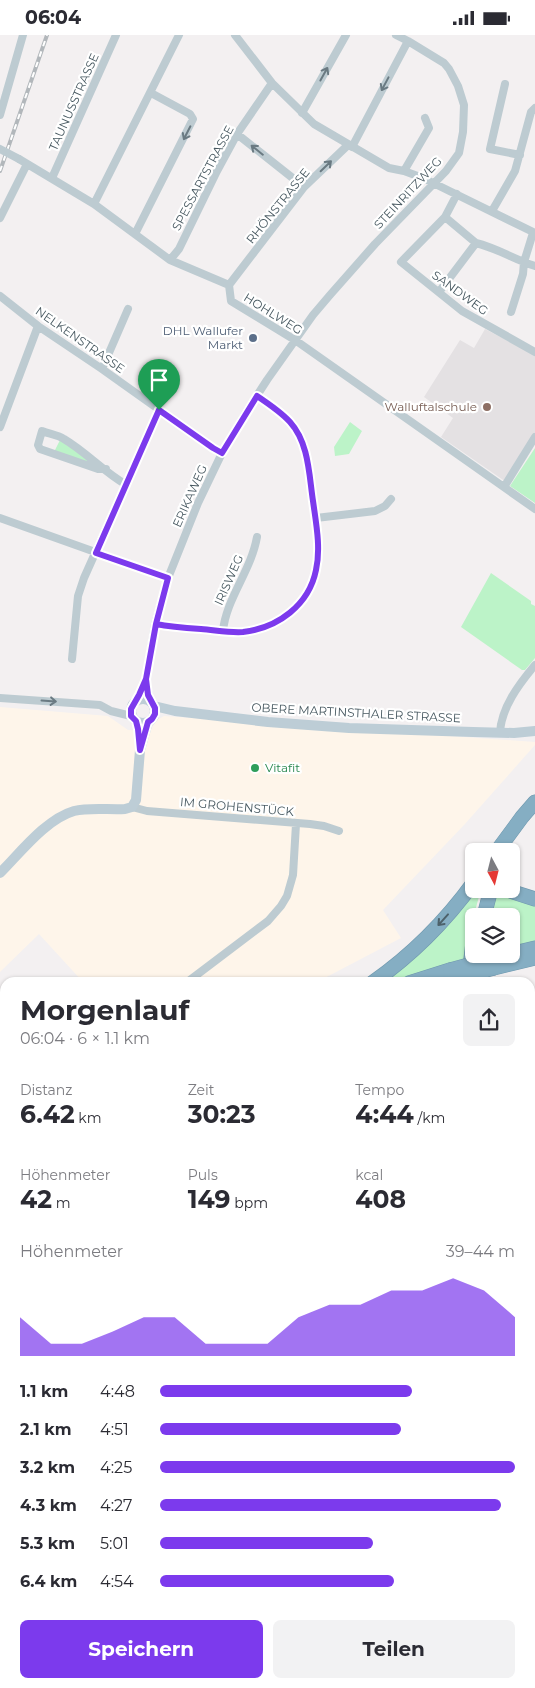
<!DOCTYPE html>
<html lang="de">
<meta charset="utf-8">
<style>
body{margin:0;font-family:Montserrat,sans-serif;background:#f2f2f3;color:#2b2b33;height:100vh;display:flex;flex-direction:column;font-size:19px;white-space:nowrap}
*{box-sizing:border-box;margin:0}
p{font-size:16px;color:#7c7c81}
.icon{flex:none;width:28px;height:28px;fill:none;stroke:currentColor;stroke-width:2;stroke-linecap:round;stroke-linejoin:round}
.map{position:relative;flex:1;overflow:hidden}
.panel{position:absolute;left:0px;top:942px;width:535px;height:711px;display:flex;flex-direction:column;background:#fff;border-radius:15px 15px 0 0;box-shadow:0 1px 4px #0004}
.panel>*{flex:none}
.needle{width:32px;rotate:173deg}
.controls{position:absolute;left:465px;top:808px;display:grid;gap:10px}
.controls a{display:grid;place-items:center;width:55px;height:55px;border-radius:8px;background:#fff;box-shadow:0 1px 4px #0004;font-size:25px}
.pin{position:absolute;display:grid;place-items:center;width:42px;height:42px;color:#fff;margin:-51px -21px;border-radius:50% 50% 50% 0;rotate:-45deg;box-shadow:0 0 5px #0007}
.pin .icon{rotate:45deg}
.round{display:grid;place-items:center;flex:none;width:52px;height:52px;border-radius:8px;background:#f2f2f3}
.headline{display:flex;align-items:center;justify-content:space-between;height:85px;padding:0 20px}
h1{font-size:28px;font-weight:700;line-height:38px}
.stats{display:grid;grid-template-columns:repeat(3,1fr);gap:8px;height:85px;padding:5px 20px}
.stats div{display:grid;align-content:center}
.stats b{font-size:25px;font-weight:700}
.stats small{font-size:14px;font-weight:400}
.stats p{font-size:14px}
.chart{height:140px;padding:10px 20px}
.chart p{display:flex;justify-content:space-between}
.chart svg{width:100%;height:90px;margin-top:5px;fill:#7c3aed;opacity:.7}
.action{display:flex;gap:10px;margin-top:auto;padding:10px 20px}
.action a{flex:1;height:58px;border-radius:8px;background:#7c3aed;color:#fff;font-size:20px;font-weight:700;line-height:58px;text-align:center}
.action a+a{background:#f2f2f3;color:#2b2b33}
ul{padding:0 20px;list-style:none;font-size:16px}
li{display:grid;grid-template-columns:80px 60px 1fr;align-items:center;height:38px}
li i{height:12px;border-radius:6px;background:#7c3aed}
.status{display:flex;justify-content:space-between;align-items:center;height:35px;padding:0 25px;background:#fff;direction:ltr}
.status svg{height:14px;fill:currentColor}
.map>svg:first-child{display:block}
</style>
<div class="status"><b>06:04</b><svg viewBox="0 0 49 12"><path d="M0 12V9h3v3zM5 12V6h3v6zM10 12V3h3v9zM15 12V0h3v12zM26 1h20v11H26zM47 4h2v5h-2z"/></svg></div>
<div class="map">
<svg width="535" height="1653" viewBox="0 0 535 1653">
<rect width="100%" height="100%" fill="#f3f0f1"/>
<path fill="#fef5ea" d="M0,672L108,681L128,695L150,696L157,685L164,681L535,707V710L464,790L383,875L401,903L317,947H83L39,899L0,937Z"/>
<path fill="#e4e1e3" d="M485,294L535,320V397L506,447L441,402L453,383L424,362L460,305L474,313Z"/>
<path fill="#bcf3c8" d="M350,387L362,396L349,419L335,421L334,412Z
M60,405L99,432L54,417Z
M535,413V468L510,451Z
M491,538L531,566V569L535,571V623L525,635H522L461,592Z
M474,854H481L474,880L467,921L463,928L399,947L376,948Z
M495,854L535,868V910L511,915V881H487Z
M535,1392V1520L530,1526V1397Z"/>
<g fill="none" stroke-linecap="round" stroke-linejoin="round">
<g stroke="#7099af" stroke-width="15">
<path id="highway" d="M497,816L522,782L535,767
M504,854L535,864
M484,881L491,854
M494,923L535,913
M494,933L535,923
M372,948C412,920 445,887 474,847
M409,948L450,935
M468,948L474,899
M0,1159L5,1156
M0,1171L5,1168"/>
</g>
<path stroke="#bdcbd1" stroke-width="8" d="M235,0L272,48L314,89L389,133L404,136L423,143L535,198
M505,49L490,114L520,120
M302,78L346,0
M0,80L23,0
M237,99L304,152
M352,112L408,6
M19,124L94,169L170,225L229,250L231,266L295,305L535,474
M404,136L429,93L425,83
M52,143L116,0
M457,159L445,182L401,227L462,276L535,317
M94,169L179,0
M492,176L515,136L531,77L535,73
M445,182L476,208
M0,183L27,129
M135,199L193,84L190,79L151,58
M170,225L179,214L217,136L237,99L272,48
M229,250L304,152L348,110
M439,257L476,208C497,213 515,225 535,231
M0,261L38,291L102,334L213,413L222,418
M511,277L523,239L524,227L533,198
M102,334L128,274
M0,392L38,291
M106,434H98L40,414L38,410L42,396C49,399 58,400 64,404C86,417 104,437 125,449
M504,452L535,402
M0,483L168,543
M316,483L375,476L385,471L391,464
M155,589C171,592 186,593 201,594C215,595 229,598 243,597C278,593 309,570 316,535C321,513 316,488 313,467C309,440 309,408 290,387C281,377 269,369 257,361
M223,596C226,564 251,536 257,502
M72,624L78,561L84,543L159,375
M146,646L150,666
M0,663L100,670L111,676L131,681
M137,665L146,644L155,589L168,543L198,468L222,418L245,379L267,345L313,280L330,260L375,209L446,136L459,118L463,97L464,70L458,51L449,34L444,28L408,6L396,0
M500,698C501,673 519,649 535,630
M132,772L147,776L310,789L324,791L339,796
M186,948L268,886L281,871L287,861L293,840L296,789
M0,1067L5,1063"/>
<path stroke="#bdcdd6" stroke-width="10" d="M131 676a12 12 0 1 1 24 0a12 12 0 1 1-24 0Z
M154,671L175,676L268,687L349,693L473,697L514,698L535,696
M0,838C20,818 46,784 74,776C90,772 109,775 125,774L132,772L136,765L140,715L148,687"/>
<use href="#highway" stroke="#85aec3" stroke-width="14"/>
<g stroke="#b2b7bb" stroke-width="4">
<path id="rail" d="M0,136L47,0"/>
</g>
<use href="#rail" stroke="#fff" stroke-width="2" stroke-dasharray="5.5" stroke-linecap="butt"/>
<g stroke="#7099af" stroke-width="15" stroke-linecap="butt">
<path id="highway-bridge" d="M450,935L494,923
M450,945L494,933"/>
</g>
<path stroke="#bdcbd1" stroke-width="8" d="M0,114L19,124"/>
<use href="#highway-bridge" stroke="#85aec3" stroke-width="14"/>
</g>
<defs><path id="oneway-shaft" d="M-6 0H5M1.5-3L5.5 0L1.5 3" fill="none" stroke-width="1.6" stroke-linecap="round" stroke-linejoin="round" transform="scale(1.25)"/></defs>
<g stroke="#6a7a82">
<use href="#oneway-shaft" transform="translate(324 39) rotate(-61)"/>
<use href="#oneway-shaft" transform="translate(385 49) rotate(118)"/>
<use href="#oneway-shaft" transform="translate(187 98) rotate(117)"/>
<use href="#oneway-shaft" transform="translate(257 115) rotate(-141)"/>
<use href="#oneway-shaft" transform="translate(326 131) rotate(-44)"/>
<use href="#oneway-shaft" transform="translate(49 666) rotate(4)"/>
</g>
<use stroke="#4d616a" href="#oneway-shaft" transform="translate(443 885) rotate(132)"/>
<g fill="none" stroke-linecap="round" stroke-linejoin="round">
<g stroke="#fff" stroke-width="10">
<path id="route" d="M159,375L96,518L168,543L156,589L146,644L148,660L155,673V679L152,684L148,687L140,715L138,694L136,686L131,681V674L139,660L146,644L156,589C171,592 186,593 201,594C215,595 229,598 243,597C278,593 309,570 316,535C321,513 316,488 313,466C309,440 309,408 290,387C281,377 269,369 257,361L222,418L213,413L159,375"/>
</g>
<use href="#route" stroke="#7c3aed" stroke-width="6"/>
</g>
<circle fill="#5c6f8a" stroke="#fff" stroke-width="2" cx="253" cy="303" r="5"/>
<circle fill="#8d6e63" stroke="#fff" stroke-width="2" cx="487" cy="372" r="5"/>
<circle fill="#2e9e5b" stroke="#fff" stroke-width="2" cx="255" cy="733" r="5"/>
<g text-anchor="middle" stroke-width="4.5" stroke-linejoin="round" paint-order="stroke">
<g font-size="12" fill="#475860" stroke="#fff">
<text transform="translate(74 67) rotate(-66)" y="4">TAUNUSSTRASSE</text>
<text transform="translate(203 143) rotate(-62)" y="4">SPESSARTSTRASSE</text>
<text transform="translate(408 158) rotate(-47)" y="4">STEINRITZWEG</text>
<text transform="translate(278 171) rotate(-51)" y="4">RHÖNSTRASSE</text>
<text transform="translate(460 258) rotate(36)" y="4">SANDWEG</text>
<text transform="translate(273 279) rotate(32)" y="4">HOHLWEG</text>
<text transform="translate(80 305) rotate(35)" y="4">NELKENSTRASSE</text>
<text transform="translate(190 461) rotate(-66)" y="4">ERIKAWEG</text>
<text transform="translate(229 545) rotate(-66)" y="4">IRISWEG</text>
<text transform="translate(356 678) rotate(3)" y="4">OBERE MARTINSTHALER STRASSE</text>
<text transform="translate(237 772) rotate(5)" y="4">IM GROHENSTÜCK</text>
</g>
<g font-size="12" fill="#4e5e75" stroke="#fff" text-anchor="end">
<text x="243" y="300">DHL Wallufer<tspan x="243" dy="14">Markt</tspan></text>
</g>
<g font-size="12" fill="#785e54" stroke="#fff" text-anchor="end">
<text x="477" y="376">Walluftalschule</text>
</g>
<g font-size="12" fill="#27864d" stroke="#fff" text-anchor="start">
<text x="265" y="737">Vitafit</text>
</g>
</g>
</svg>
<div class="controls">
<a><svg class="needle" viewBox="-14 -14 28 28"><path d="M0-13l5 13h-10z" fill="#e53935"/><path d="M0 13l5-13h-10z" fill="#7c7c81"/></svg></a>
<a><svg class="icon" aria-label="layers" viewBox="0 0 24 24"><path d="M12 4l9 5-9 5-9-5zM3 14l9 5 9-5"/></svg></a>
</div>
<div class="pin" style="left:159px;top:375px;background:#1e9e55"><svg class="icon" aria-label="arrive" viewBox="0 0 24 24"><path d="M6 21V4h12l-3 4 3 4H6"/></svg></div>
<section class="panel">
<div class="headline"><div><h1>Morgenlauf</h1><p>06:04 · 6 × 1.1 km</p></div><a class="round"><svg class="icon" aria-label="share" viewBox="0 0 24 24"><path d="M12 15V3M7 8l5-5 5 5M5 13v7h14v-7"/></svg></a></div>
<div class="stats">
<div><p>Distanz</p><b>6.42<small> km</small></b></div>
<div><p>Zeit</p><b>30:23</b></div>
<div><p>Tempo</p><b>4:44<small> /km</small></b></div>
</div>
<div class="stats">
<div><p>Höhenmeter</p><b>42<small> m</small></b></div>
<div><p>Puls</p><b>149<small> bpm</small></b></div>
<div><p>kcal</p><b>408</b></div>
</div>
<div class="chart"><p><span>Höhenmeter</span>39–44 m</p>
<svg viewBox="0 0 160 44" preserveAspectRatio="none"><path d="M0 44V25L10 38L20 38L30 32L40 25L50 25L60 38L70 38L80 38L90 25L100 19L110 19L120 12L130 12L140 6L150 12L160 25V44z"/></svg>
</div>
<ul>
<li><b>1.1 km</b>4:48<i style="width:71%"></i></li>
<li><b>2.1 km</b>4:51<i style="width:68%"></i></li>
<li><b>3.2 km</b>4:25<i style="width:100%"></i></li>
<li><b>4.3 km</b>4:27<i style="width:96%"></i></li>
<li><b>5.3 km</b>5:01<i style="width:60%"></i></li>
<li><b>6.4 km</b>4:54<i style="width:66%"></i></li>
</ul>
<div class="action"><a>Speichern</a><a>Teilen</a></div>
</section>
</div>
